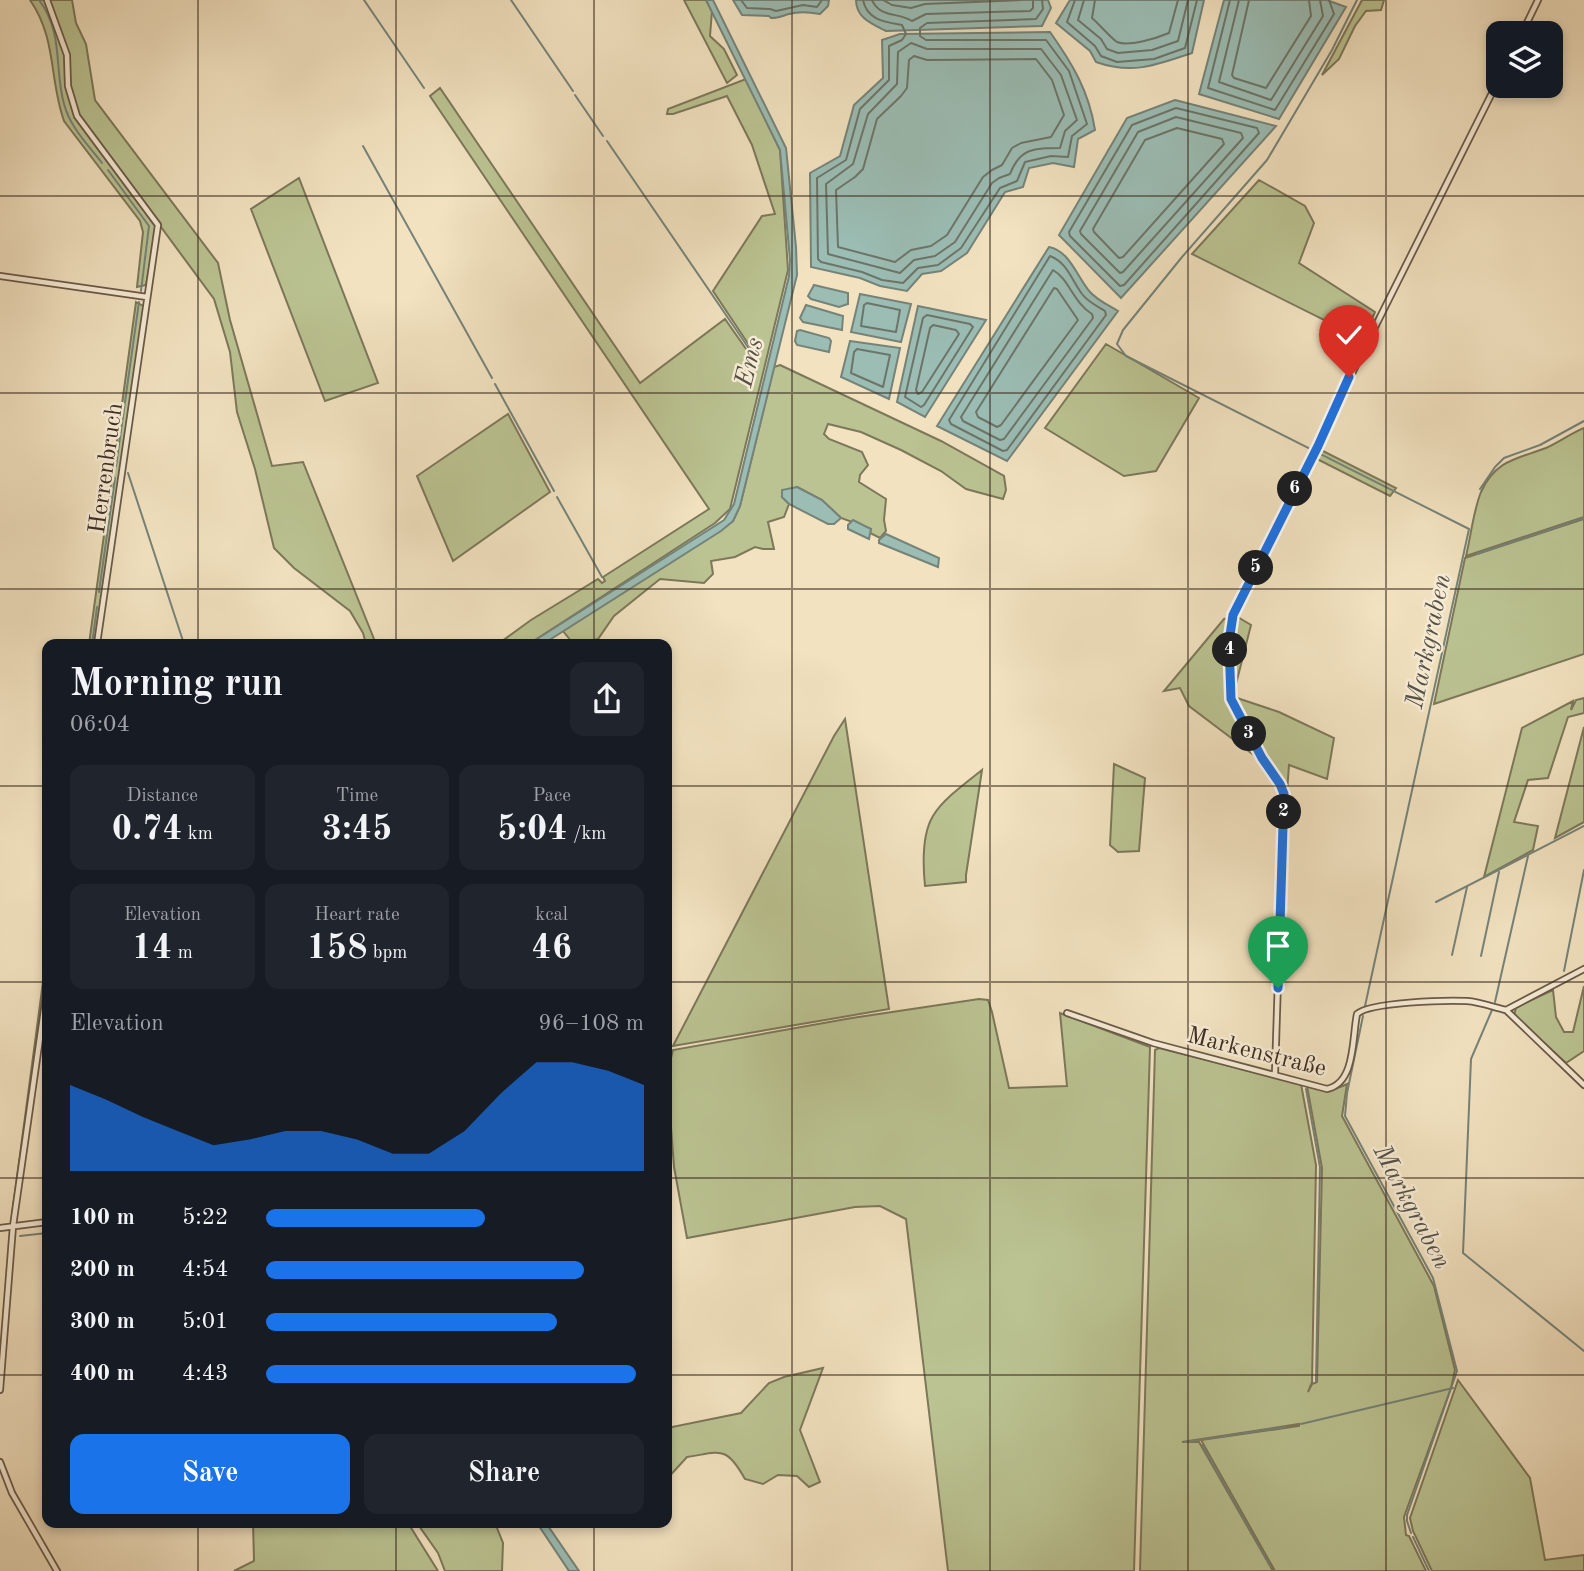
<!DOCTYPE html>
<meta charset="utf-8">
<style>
body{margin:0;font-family:"Old Standard TT",serif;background:#20242c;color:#f1f3f6;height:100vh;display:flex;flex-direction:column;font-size:26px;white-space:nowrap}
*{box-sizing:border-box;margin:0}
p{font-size:23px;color:#9ea1a6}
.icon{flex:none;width:38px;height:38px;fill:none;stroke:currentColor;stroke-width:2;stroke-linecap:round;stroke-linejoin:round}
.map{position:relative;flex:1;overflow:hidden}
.drawer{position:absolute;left:42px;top:639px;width:630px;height:889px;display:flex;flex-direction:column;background:#171b24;border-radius:14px;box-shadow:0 4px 10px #0003}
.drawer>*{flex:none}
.tools{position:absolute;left:1486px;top:21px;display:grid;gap:14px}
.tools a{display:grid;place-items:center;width:77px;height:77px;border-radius:14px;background:#171b24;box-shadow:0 4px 10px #0003;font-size:35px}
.pin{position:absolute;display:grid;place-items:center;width:60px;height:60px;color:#fff;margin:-72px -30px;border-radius:50% 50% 50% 0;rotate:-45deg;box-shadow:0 0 7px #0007}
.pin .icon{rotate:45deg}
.km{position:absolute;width:35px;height:35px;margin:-18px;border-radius:50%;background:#222;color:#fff;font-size:19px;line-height:35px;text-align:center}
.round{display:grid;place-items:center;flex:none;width:74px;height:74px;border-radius:14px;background:#20242c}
.head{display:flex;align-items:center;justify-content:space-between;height:119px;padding:0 28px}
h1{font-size:38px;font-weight:800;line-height:52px}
.metrics{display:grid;grid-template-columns:repeat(3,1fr);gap:10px;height:119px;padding:7px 28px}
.metrics div{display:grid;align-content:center;border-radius:14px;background:#20242c;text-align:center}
.metrics b{font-size:35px;font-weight:800}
.metrics small{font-size:19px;font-weight:400}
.metrics p{font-size:19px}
.chart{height:196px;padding:14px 28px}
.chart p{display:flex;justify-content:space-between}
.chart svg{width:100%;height:126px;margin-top:7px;fill:#1a73e8;opacity:.7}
.button{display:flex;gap:14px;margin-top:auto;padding:14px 28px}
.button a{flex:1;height:80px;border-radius:14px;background:#1a73e8;color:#fff;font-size:28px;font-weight:800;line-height:80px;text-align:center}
.button a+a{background:#20242c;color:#f1f3f6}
ul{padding:0 28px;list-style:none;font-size:23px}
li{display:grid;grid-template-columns:112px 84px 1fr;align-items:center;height:52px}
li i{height:18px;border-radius:9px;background:#1a73e8}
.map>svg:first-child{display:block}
</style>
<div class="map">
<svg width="1584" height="1571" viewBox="0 0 1584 1571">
<rect width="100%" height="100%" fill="#f2e2c0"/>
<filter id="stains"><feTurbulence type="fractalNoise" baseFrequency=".00286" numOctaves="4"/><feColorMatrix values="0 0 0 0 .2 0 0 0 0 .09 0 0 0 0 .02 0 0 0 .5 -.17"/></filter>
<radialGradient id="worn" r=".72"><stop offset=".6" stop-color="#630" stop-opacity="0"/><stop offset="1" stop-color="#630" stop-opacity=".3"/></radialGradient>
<path fill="#bbc392" stroke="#7c785a" stroke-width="2" d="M30,0H72L76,23L86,44L95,100L218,263L230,320L272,466L303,462L376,644H366L363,633L350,611L294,568L274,548L255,469L237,412L230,352L214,299L158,223L146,285L137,287L143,232L140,221L64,121C49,79 57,39 30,0Z
M684,0H706L712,11L710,36L724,49L737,75L727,83Z
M1362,0H1384L1381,10L1366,11L1355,26L1339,59L1322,75Z
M746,79L780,150L788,270L730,509L715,523L529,644H498L531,620L598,579L602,583L605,581L603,577L709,509L430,96L440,88L640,383L725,319L751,356L755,354L713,291L762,216L775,214L752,145L727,96L673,114H667L668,109Z
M299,178L378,383L325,401L251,209Z
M1259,180L1305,206L1314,223L1299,263L1375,312L1362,339L1192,254Z
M136,302L145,307L96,644H89Z
M1106,344L1199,398L1156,471L1124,476L1045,428Z
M780,365L941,441L1004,476L1006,490L1003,499L966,489L941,471L901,450L861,432L828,424L824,434L829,439L862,452L868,465L860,475L859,482L886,499L884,520L886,531L880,538L870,533L871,529L841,518L822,500L797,487L782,497L789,504L784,517L768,522L774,549H763L755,547L735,557L711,561L713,574L704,583L660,579L614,616L598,639L578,643L571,641L563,631L733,521L740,506L774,367Z
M508,414L550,492L453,561L417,476Z
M1584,428V517L1466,556C1471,536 1473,512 1481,492C1495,460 1517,459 1546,448C1557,443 1572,433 1584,428Z
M1319,449L1396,488L1390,496L1315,458Z
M1584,519V654L1434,704L1465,558Z
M1236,616L1251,625L1234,692L1233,638Z
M1229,618L1227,639L1228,700L1259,759L1189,706L1180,688L1164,691L1224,619Z
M1234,697L1279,712L1334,738L1327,779L1289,765L1287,793L1283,783L1265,759Z
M1584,698V713L1568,717L1548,778L1528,780L1514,822L1538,826L1533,850L1484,877L1522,728L1573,701L1571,710L1576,700Z
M845,719L889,1009L673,1046L834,736Z
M1584,727V822L1555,838Z
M1114,764L1145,778L1139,851L1118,852L1110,845Z
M982,770L966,875V882L925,886C923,866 922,834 933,816C943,799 967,782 982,770Z
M47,952V981L12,1215Z
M1584,986V1051L1566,1063L1514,1016L1516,1007L1553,990L1556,1017L1564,1032H1573Z
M979,999L988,1000L992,1012L1009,1088L1067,1086L1060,1013L1150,1047L1134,1571H948L906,1219L880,1206L855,1207L687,1238L674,1167L667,1074L673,1050L852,1018Z
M1159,1048L1301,1084L1316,1165L1312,1382L1308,1392L1312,1384L1317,1382L1322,1168L1307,1086C1322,1089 1332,1092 1347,1084L1342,1116L1434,1286L1455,1370L1451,1388L1404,1517L1406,1535L1409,1536L1426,1571H1275L1201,1440L1299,1426V1424L1182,1442H1199L1273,1571H1140L1155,1050Z
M823,1368L800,1430L820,1482L809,1487L797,1476L778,1475L763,1484L745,1479C726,1445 721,1452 687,1457L667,1479V1428L741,1413L769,1383L784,1377Z
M1458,1380L1530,1478L1545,1560L1584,1555V1571H1432L1413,1531L1410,1518Z
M253,1522L408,1523L438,1571H234L254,1561Z
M417,1523H495L503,1543L502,1571H445L438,1553Z"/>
<path fill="#9bbdb4" stroke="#758379" stroke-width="2" d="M706,0H713L786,148L796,247L797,275L740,506L733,521L721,531L543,644H529L724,520L734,504L789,276L790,260L780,150Z
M733,0H829L828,6L820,14C809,12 800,11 789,14C782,16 778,18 771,18L769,16L742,15Z
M856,0H1048L1051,8L1042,26L886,31C872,24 856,18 856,0Z
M1070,0H1204L1192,53C1156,65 1133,75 1096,62L1090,51L1056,23Z
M1224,0H1327L1346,7L1279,119L1199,94Z
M1050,32C1072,63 1089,91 1095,130L1078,139L1074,167L1053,163L1029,168L1023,187L1005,192L967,253L941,271L922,274L907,291L880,286L860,278L811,267L810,173L840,156L854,105L883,78L882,40L900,34Z
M1175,100L1276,126L1121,298L1059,235L1127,118Z
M1049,247C1070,251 1077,277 1090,292C1097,300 1108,305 1118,311L1007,461L937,426Z
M814,285L848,293V304L839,307L811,299L808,296Z
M860,294L911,304L901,342L851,332Z
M806,305L843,316L842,330L803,322L800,318Z
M918,306L986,320L925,417L897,402Z
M800,330L829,338L831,341L829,352L797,345L795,341L797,331Z
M850,341L900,348L889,399L841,377Z
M797,487L822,500L841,518L834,524H828L789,504L782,497V490Z
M853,520L871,529L869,539L848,529V525Z
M886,534L939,558L938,567L879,543V540Z
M537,1523H546L579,1571H569Z"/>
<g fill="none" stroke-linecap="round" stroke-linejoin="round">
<path stroke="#6c756a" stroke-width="2" d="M741,0L747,8L770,9L776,11L803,5L817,7L822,0
M863,0C867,20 885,22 902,25L906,34L902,40L889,46V80L860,109L846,160L817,178L818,259L821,262L862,272L882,280L903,283L918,268L938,265L961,248L1000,188L1017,181L1025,162L1051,156L1068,157L1072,136L1087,124L1069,71L1046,40H926L920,36V28L927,23L1036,19L1043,9L1042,0
M872,0C880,18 898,12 912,21L926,14L1030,11L1033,8V0
M883,0L892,5L911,8L925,4L1021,0
M1075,0L1067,22L1095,46L1101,56L1117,62L1154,59L1185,48L1197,0
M1084,0L1078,20L1101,39L1107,49L1118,53L1152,50L1178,41L1188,0
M1095,0L1092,18C1098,23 1112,39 1117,42C1129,47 1157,38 1169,33L1178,0
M1230,0L1208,88L1275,110L1334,14L1329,0
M1239,0L1219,82L1271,100L1323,16L1320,0
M1249,0L1232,75L1234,78L1266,88L1311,16L1309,0
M911,43L927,49H1041L1061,75L1077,120L1065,131L1060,148C1034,148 1020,148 1010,174L999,178L992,183L955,242L935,256L914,260L900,273L828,254L826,184L853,164L868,114L897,84L898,52Z
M914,56L927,60L1036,59L1052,80L1064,115L1051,137L1021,143L1012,148L1002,165L992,170L983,177L947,235L931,246L911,250L895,262L838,247L836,190L855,177L863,169L877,119L901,96L907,88L909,60Z
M1176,108L1257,128L1259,133L1124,285L1120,286L1070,236L1069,232L1132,125Z
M1176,117L1241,133L1243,138L1123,272L1120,273L1081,234L1080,231L1138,132Z
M1177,128L1222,139L1224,144L1123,257L1119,258L1094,232L1093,229L1145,140Z
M1050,256C1067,262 1072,281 1082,294C1088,302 1097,306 1105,311L1106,315L1007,450L1003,451L951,424L949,420Z
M1053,270C1069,279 1073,302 1092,314L1093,318L1004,439L1000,440L963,421L961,417Z
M1054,288L1057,289L1078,320L1001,425L997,427L978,417L976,412Z
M867,303L900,310L896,332L861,326L864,305Z
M927,315L970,324L973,327L924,405L921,407L905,397L923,318Z
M933,325L956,330L959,334L922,392L918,394L916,390L930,328Z
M857,349L890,355L883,387L851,373L854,352Z"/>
<path stroke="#758379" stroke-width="2" d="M39,0C64,33 54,69 64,104C70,127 88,145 102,163
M364,0L424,88
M511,0L573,91
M1357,0L1332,50L1267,160L1182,257L1123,330L1117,344L1126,356L1469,529L1365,1006
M575,95L603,136
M607,141L752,353
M363,146L492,378
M108,170L149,226L141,291
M495,384L554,491
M116,466L139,302
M128,473L184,644
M1480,489L1495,467L1504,458L1540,445L1584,421
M557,497L602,577
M1477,554L1584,518
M99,592L115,478
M92,644L97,607
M1436,902L1584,826
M1452,955L1467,887
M1481,956L1499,872
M1564,971L1584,870
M1495,1002L1528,856
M1492,1010L1471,1059L1463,1253L1584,1351
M1363,1016L1347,1093L1345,1116L1433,1278L1457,1371L1407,1515V1521L1411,1533
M31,1083L47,966
M1306,1089L1320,1167L1316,1381
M23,1141L30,1091
M20,1236L47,1233
M1301,1424L1453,1388
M1185,1442L1285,1427
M1202,1445L1271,1567
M1413,1537L1429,1571"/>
<g stroke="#6a5a49" stroke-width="8">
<path id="minor" d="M47,0L67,55L68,86L77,116L158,225L97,644
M1522,33L1538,0
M0,276L147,297
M1506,1010L1584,1085
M1067,1013L1153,1043L1327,1089C1356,1083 1352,1037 1357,1014C1370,1002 1447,1000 1467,1001C1480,1002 1493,1007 1506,1010L1584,969
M1275,1073L1284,794L1280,784L1262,758L1231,699L1229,642L1233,615C1320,436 1409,259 1498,81
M0,1228L47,1222
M0,1390L13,1226L47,989
M0,1462L12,1493L57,1571"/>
</g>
<use href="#minor" stroke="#f7ecd6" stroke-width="4.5"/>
</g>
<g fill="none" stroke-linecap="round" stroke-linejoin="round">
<g stroke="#fff" stroke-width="14">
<path id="route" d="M1278,988L1284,794L1280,784L1262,758L1231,699L1229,642L1233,615L1318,446L1349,377"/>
</g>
<use href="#route" stroke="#1a73e8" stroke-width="9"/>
</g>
<path fill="none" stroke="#3d2d21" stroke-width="2" stroke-opacity="0.55" d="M198,0V644M396,0V644M594,0V644M792,0V1571M990,0V1571M1188,0V1571M1386,0V1571M0,196H1584M0,393H1584M0,589H1584M0,786H47M667,786H1584M0,982H47M667,982H1584M0,1178H47M667,1178H1584M0,1375H47M667,1375H1584M198,1522V1571M396,1522V1571M594,1522V1571"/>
<g text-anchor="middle" stroke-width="5" stroke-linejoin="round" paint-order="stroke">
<g font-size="24" fill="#3d2d21" stroke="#f7ecd6">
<text transform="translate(105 468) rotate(-82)" y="8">Herrenbruch</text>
<text transform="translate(1257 1051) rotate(14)" y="8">Markenstraße</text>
</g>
<g font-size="26" font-style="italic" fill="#545146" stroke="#f7ecd6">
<text transform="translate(748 362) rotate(-76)" y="9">Ems</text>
<text transform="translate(1427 641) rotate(-78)" y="9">Markgraben</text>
<text transform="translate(1413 1206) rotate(62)" y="9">Markgraben</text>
</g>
</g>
<rect width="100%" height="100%" filter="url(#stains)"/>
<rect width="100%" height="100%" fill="url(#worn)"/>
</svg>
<div class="tools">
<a><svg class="icon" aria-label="layers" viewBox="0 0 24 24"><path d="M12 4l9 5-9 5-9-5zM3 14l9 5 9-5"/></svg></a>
</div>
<div class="pin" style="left:1278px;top:988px;background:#1e9e55"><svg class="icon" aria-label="arrive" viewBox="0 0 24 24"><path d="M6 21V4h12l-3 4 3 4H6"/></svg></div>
<div class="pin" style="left:1349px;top:377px;background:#d93025"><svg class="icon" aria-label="check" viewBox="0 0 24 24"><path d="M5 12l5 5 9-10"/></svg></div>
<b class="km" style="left:1284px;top:812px">2</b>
<b class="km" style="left:1249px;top:734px">3</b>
<b class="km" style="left:1230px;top:650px">4</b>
<b class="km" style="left:1256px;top:568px">5</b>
<b class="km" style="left:1295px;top:489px">6</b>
<section class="drawer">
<div class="head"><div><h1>Morning run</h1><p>06:04</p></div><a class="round"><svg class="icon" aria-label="share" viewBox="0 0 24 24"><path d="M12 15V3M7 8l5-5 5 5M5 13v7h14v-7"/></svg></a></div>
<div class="metrics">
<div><p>Distance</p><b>0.74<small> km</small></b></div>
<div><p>Time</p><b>3:45</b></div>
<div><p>Pace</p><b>5:04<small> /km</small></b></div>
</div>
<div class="metrics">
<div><p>Elevation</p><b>14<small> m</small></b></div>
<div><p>Heart rate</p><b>158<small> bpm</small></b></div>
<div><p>kcal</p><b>46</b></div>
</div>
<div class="chart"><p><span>Elevation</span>96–108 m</p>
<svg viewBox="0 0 160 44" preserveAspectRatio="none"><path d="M0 44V14L10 19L20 25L30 30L40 35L50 33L60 30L70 30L80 33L90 38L100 38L110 30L120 17L130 6L140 6L150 9L160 14V44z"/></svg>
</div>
<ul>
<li><b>100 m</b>5:22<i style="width:58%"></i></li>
<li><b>200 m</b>4:54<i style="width:84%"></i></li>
<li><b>300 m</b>5:01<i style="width:77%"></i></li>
<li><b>400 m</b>4:43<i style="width:98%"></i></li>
</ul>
<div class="button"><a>Save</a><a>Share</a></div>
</section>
</div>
